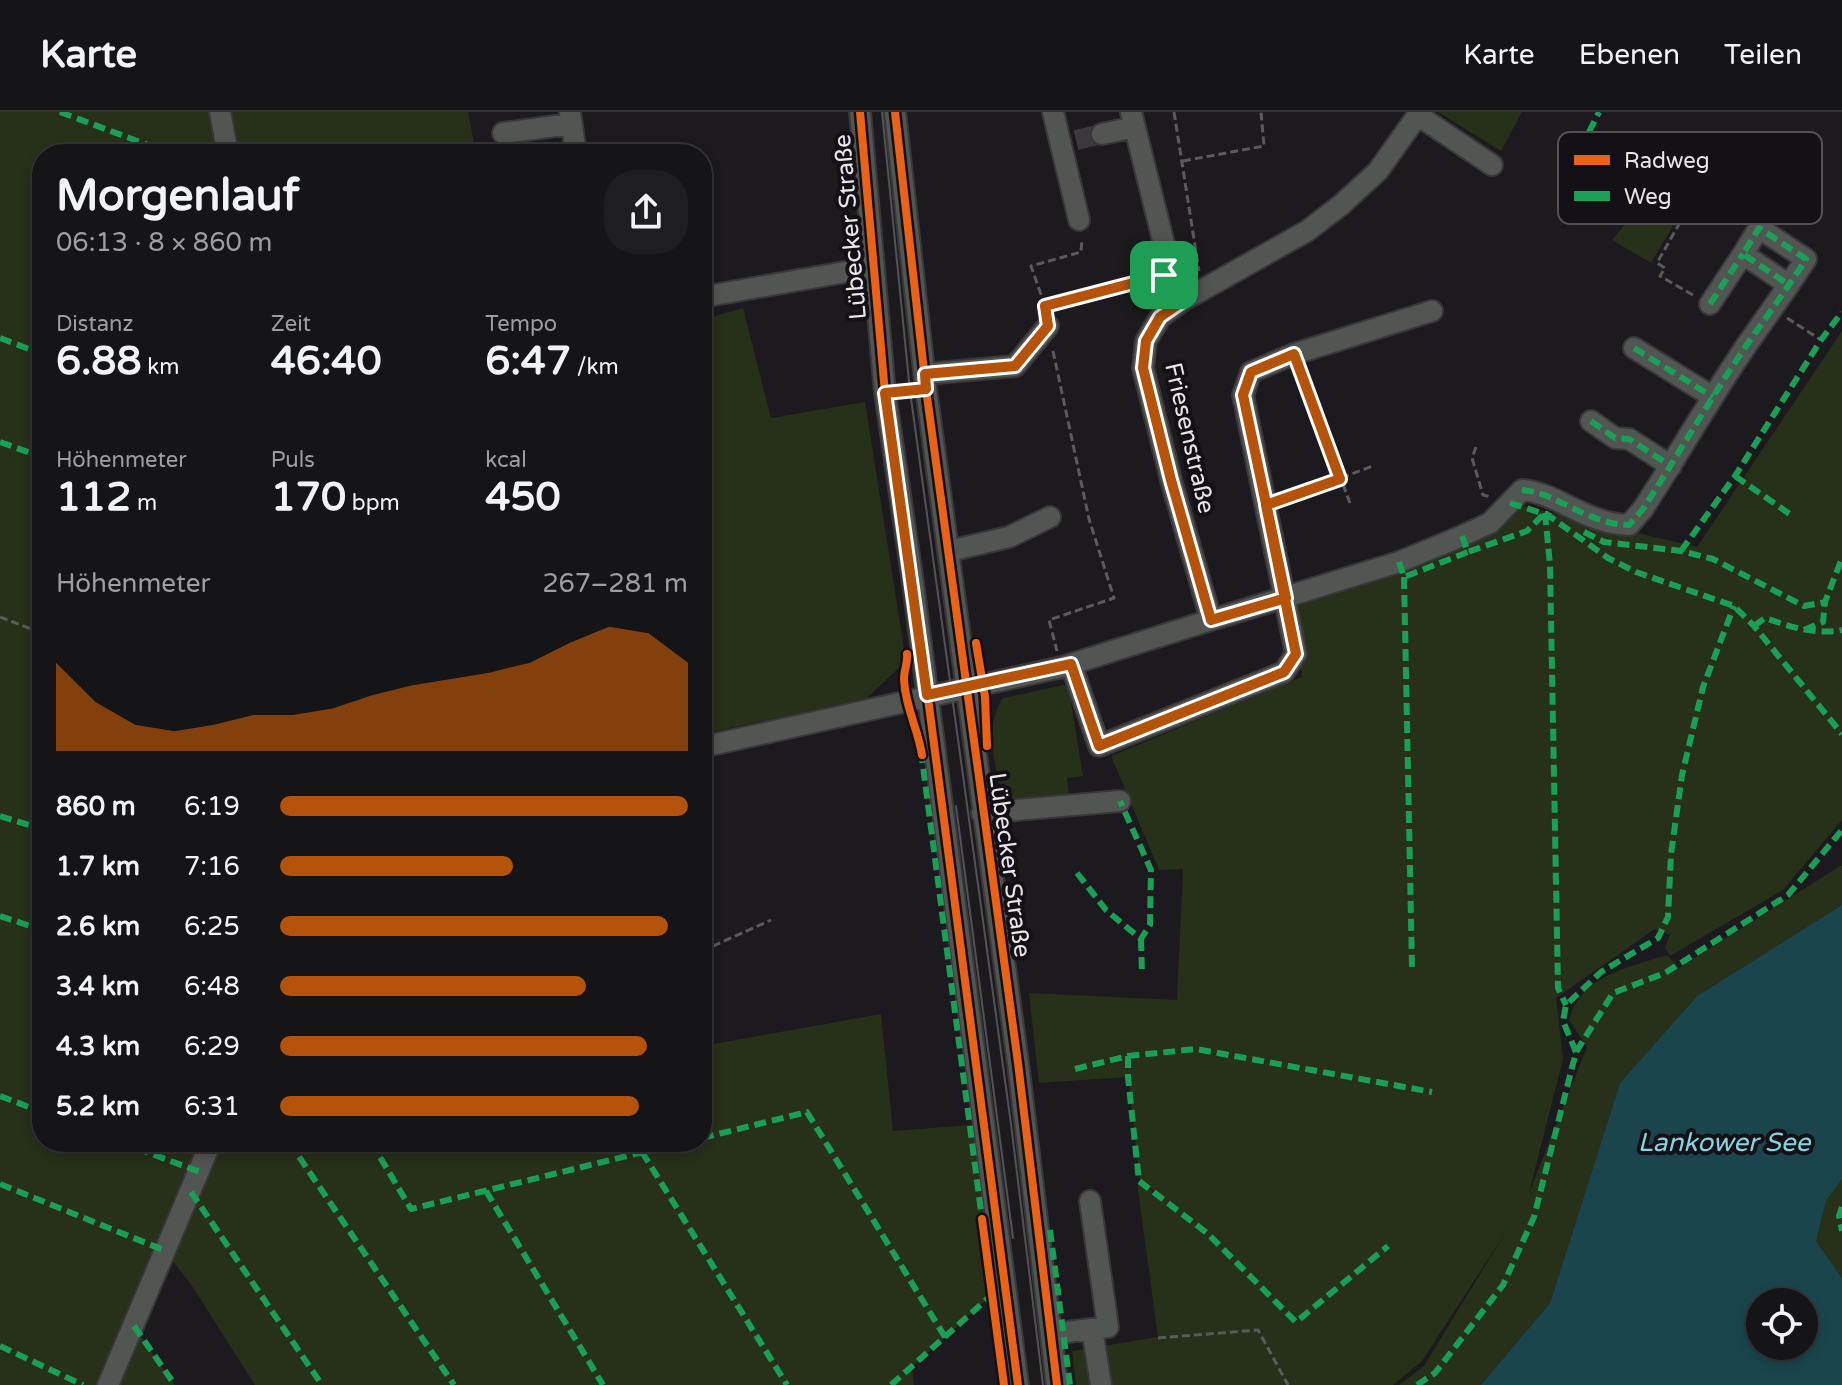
<!DOCTYPE html>
<html lang="de">
<meta charset="utf-8">
<style>
body{margin:0;font-family:"Varela Round",sans-serif;background:#1e1d1f;color:#f1f3f6;height:100vh;display:flex;flex-direction:column;font-size:30px;white-space:nowrap}
*{box-sizing:border-box;margin:0}
p{font-size:26px;color:#9d9ea1}
.icon{flex:none;width:44px;height:44px;fill:none;stroke:currentColor;stroke-width:2;stroke-linecap:round;stroke-linejoin:round}
.map{position:relative;flex:1;overflow:hidden}
.panel{position:absolute;left:32px;top:32px;width:680px;height:1008px;display:flex;flex-direction:column;background:#151416;border-radius:32px;box-shadow:0 4px 12px #0003,0 0 0 2px #343335}
.panel>*{flex:none}
.tools{position:absolute;left:1746px;top:1176px;display:grid;gap:16px}
.tools a{display:grid;place-items:center;width:72px;height:72px;border-radius:50%;background:#151416;box-shadow:0 4px 12px #0003,0 0 0 2px #343335;font-size:40px}
.pin{position:absolute;display:grid;place-items:center;width:68px;height:68px;color:#fff;margin:-34px;border-radius:16px;box-shadow:0 4px 12px #0006}
.round{display:grid;place-items:center;flex:none;width:84px;height:84px;border-radius:32px;background:#1e1d1f}
.overview{display:flex;align-items:center;justify-content:space-between;height:136px;padding:0 24px}
h1{font-size:44px;font-weight:800;line-height:60px}
.figures{display:grid;grid-template-columns:repeat(3,1fr);gap:12px;height:136px;padding:8px 24px}
.figures div{display:grid;align-content:center}
.figures b{font-size:40px;font-weight:800}
.figures small{font-size:22px;font-weight:400}
.figures p{font-size:22px}
.chart{height:224px;padding:16px 24px}
.chart p{display:flex;justify-content:space-between}
.chart svg{width:100%;height:144px;margin-top:8px;fill:#b45309;opacity:.7}
ul{padding:0 24px;list-style:none;font-size:26px}
li{display:grid;grid-template-columns:128px 96px 1fr;align-items:center;height:60px}
li i{height:20px;border-radius:10px;background:#b45309}
header{display:flex;align-items:center;gap:48px;box-sizing:border-box;height:112px;padding:0 40px;background:#151416;border-bottom:2px solid #343335}
header strong{font-size:38px}
nav{display:flex;gap:44px;margin-inline-start:auto;font-size:28px}
.map>svg:first-child{display:block}
</style>
<header>
<strong>Karte</strong>
<nav><a>Karte</a><a>Ebenen</a><a>Teilen</a></nav>
</header>
<div class="map">
<svg width="1842" height="1273" viewBox="0 0 1842 1273">
<rect width="100%" height="100%" fill="#1c1a1e"/>
<path fill="#273019" d="M0,0H468L476,42H42V1030H702V934L881,902L893,1019L983,1012L1005,1171L912,1255L914,1273H255L192,1174L166,1140L134,1214L175,1273H0Z
M1438,0H1522L1501,39Z
M1673,56L1699,73L1758,106L1754,112L1694,78L1651,151L1612,128Z
M743,196L771,306L865,290L906,549L867,586L702,622V208Z
M1842,219V708L1783,778L1670,844L1665,836L1670,823L1655,817L1556,886L1563,947L1529,1081L1587,935L1569,908C1581,863 1628,856 1667,843L1679,856L1840,754H1842V793L1697,884L1620,971L1550,1191L1481,1273H1399L1424,1254L1507,1118L1422,1249L1393,1273H1076L1072,1239L1158,1225L1138,1078V1069L1172,1093L1140,1067L1128,965L1039,971L1029,881L1177,888L1183,757L1159,758L1111,644L1302,565L1296,494L1399,450L1510,391L1697,435Z
M1068,572L1083,664L1067,666L1069,684L1003,690C997,656 982,616 1003,586Z
M1842,1067V1166L1816,1129L1826,1089Z"/>
<path fill="#1b454c" fill-rule="evenodd" d="M1842,793V1067L1826,1089L1816,1129L1842,1166V1273H1481L1550,1191L1620,971L1697,884ZM1760,1190H1804V1234H1760Z"/>
<g fill="none" stroke-linecap="round" stroke-linejoin="round">
<path stroke="#3b393d" stroke-width="20" stroke-dasharray="20 10" stroke-linecap="butt" d="M1076,28L1102,22"/>
<g stroke="#39373a" stroke-width="24">
<path id="minor" d="M220,0L228,42
M570,0L576,42
M860,0L885,281L912,464L1018,1273
M895,0L926,277L1018,951L1057,1273
M1053,0L1079,108
M1131,0L1171,160L1186,187
M1419,4L1492,53
M503,21L571,12
M1102,22L1135,15
M702,185L874,155
M1710,192L1743,142
M1634,236L1713,285
M925,262L1015,254L1048,214
M1591,309L1615,326L1629,327L1671,354
M949,439L1009,425L1050,405
M1211,508L1399,450L1462,424L1490,411L1522,378C1556,380 1586,412 1629,413L1643,397C1678,343 1710,287 1746,234C1766,205 1787,177 1806,147L1759,116L1743,142L1789,173
M1071,552L1099,634L1284,560L1296,542L1243,283L1251,260L1294,242L1432,199
M702,635L1062,555L1211,508L1171,368L1143,256L1146,229L1160,205L1186,187L1307,119L1341,93L1378,59L1420,0
M982,701L1120,689
M1092,1217L1101,1273
M1051,1222L1108,1215L1090,1089
M108,1273L211,1030"/>
</g>
<path stroke="#595b5a" stroke-width="3" stroke-dasharray="8 4" stroke-linecap="butt" d="M1174,0L1199,159
M1183,49L1264,34L1261,0
M1693,183L1660,164L1665,156L1657,151L1696,82L1742,107
M1045,194L1031,154L1081,140L1082,127
M1045,196L1156,165
M1787,206L1821,228
M1053,239L1089,407L1114,486L1049,508L1057,539
M1301,260L1350,391
M1476,335L1472,346L1483,383L1491,385
M1285,387L1373,354
M0,505L42,521
M702,839L771,808
M1158,1226L1258,1218L1288,1273"/>
<use href="#minor" stroke="#525653" stroke-width="20"/>
<path stroke="#525354" stroke-width="2" d="M882,0L910,279L1011,1012L1043,1273
M956,694L1013,1126"/>
<path stroke="#1a9f57" stroke-width="6" stroke-dasharray="12 6" stroke-linecap="butt" d="M60,0L172,42
M1589,20L1599,0
M1710,192L1743,142
M0,226L42,242
M1634,236L1713,285
M1591,309L1615,326L1629,327L1671,354
M0,330L42,345
M1735,364L1794,405
M1522,378C1556,380 1586,412 1629,413L1643,397C1678,343 1710,287 1746,234C1766,205 1787,177 1806,147L1759,116L1743,142L1789,173
M1510,391L1551,404
M1545,401L1550,453L1558,876L1566,893
M1545,401L1608,446L1636,460L1734,494L1754,514L1842,622
M1584,420L1604,430L1681,439L1713,447L1804,494L1825,490
M1462,424L1468,440L1527,419L1545,401
M1681,439L1735,364L1821,228L1842,200
M1399,450L1404,465L1468,440
M1404,465L1412,855
M1754,514L1765,506C1791,515 1815,523 1842,518
M1804,518L1823,510L1825,490L1842,446
M921,639L983,1115
M0,704L42,717
M1077,761L1106,798L1141,827L1150,813L1151,758L1120,689
M0,804L42,818
M1141,827L1142,863
M1576,940L1563,909L1566,893L1601,860L1658,826L1668,805L1671,742L1682,663L1703,575L1734,494
M1128,944V965L1139,1069L1207,1121L1296,1210L1388,1134
M1075,957L1128,944L1196,937L1432,980
M0,984L42,1000
M702,1026L807,1000L945,1225
M120,1030L200,1060
M289,1030L454,1273
M371,1030L411,1097L684,1030
M642,1040L787,1273
M0,1072L166,1139
M486,1079L603,1273
M191,1080L322,1273
M1842,1095L1839,1104L1842,1119
M1050,1118L1070,1273
M134,1214L175,1273
M0,1234L83,1273
M891,1273L996,1179
M1417,1273L1435,1261L1503,1173L1534,1105L1576,940L1613,881L1665,861L1788,783L1842,718"/>
<g stroke="#131016" stroke-width="13">
<path id="cycleway" d="M860,0L885,281L912,464L1018,1273
M895,0L926,277L1018,951L1057,1273
M976,531L985,585L987,634
M907,542C908,551 904,558 904,567C905,594 918,617 922,643
M982,1107L1004,1273"/>
</g>
<use href="#cycleway" stroke="#ea6118" stroke-width="8"/>
</g>
<g fill="none" stroke-linecap="round" stroke-linejoin="round">
<g stroke="#fff" stroke-width="16">
<path id="route" d="M1164,163L1045,194L1048,214L1015,254L925,262L926,277L885,281L927,583L1071,552L1099,634L1284,560L1296,542L1266,393L1340,367L1294,242L1251,260L1243,283L1286,486L1211,508L1171,368L1143,256L1146,229L1160,205L1186,187L1171,160L1164,163"/>
</g>
<use href="#route" stroke="#b45309" stroke-width="10"/>
</g>
<g text-anchor="middle" stroke-width="8" stroke-linejoin="round" paint-order="stroke">
<g font-size="24" fill="#e8e6ea" stroke="#131016">
<text transform="translate(850 115) rotate(-95)" y="8">Lübecker Straße</text>
<text transform="translate(1190 326) rotate(77)" y="8">Friesenstraße</text>
<text transform="translate(1010 753) rotate(82)" y="8">Lübecker Straße</text>
</g>
<g font-size="26" font-style="italic" fill="#84d4e2" stroke="#131016">
<text x="1724" y="1039">Lankower See</text>
</g>
</g>
<rect x="1558" y="20" width="264" height="92" rx="12" fill="#131016" stroke="#535056" stroke-width="2"/>
<rect x="1574" y="43" width="36" height="10" fill="#ea6118"/>
<rect x="1574" y="79" width="36" height="10" fill="#1a9f57"/>
<g font-size="22" fill="#e8e6ea">
<text x="1624" y="56">Radweg</text>
<text x="1624" y="92">Weg</text>
</g>
</svg>
<div class="tools">
<a><svg class="icon" aria-label="locate" viewBox="0 0 24 24"><circle cx="12" cy="12" r="6"/><path d="M12 2v4M12 18v4M2 12h4M18 12h4"/></svg></a>
</div>
<div class="pin" style="left:1164px;top:163px;background:#1e9e55"><svg class="icon" aria-label="arrive" viewBox="0 0 24 24"><path d="M6 21V4h12l-3 4 3 4H6"/></svg></div>
<section class="panel">
<div class="overview"><div><h1>Morgenlauf</h1><p>06:13 · 8 × 860 m</p></div><a class="round"><svg class="icon" aria-label="share" viewBox="0 0 24 24"><path d="M12 15V3M7 8l5-5 5 5M5 13v7h14v-7"/></svg></a></div>
<div class="figures">
<div><p>Distanz</p><b>6.88<small> km</small></b></div>
<div><p>Zeit</p><b>46:40</b></div>
<div><p>Tempo</p><b>6:47<small> /km</small></b></div>
</div>
<div class="figures">
<div><p>Höhenmeter</p><b>112<small> m</small></b></div>
<div><p>Puls</p><b>170<small> bpm</small></b></div>
<div><p>kcal</p><b>450</b></div>
</div>
<div class="chart"><p><span>Höhenmeter</span>267–281 m</p>
<svg viewBox="0 0 160 44" preserveAspectRatio="none"><path d="M0 44V17L10 29L20 36L30 38L40 36L50 33L60 33L70 31L80 27L90 24L100 22L110 20L120 17L130 11L140 6L150 8L160 17V44z"/></svg>
</div>
<ul>
<li><b>860 m</b>6:19<i style="width:100%"></i></li>
<li><b>1.7 km</b>7:16<i style="width:57%"></i></li>
<li><b>2.6 km</b>6:25<i style="width:95%"></i></li>
<li><b>3.4 km</b>6:48<i style="width:75%"></i></li>
<li><b>4.3 km</b>6:29<i style="width:90%"></i></li>
<li><b>5.2 km</b>6:31<i style="width:88%"></i></li>
</ul>
</section>
</div>
